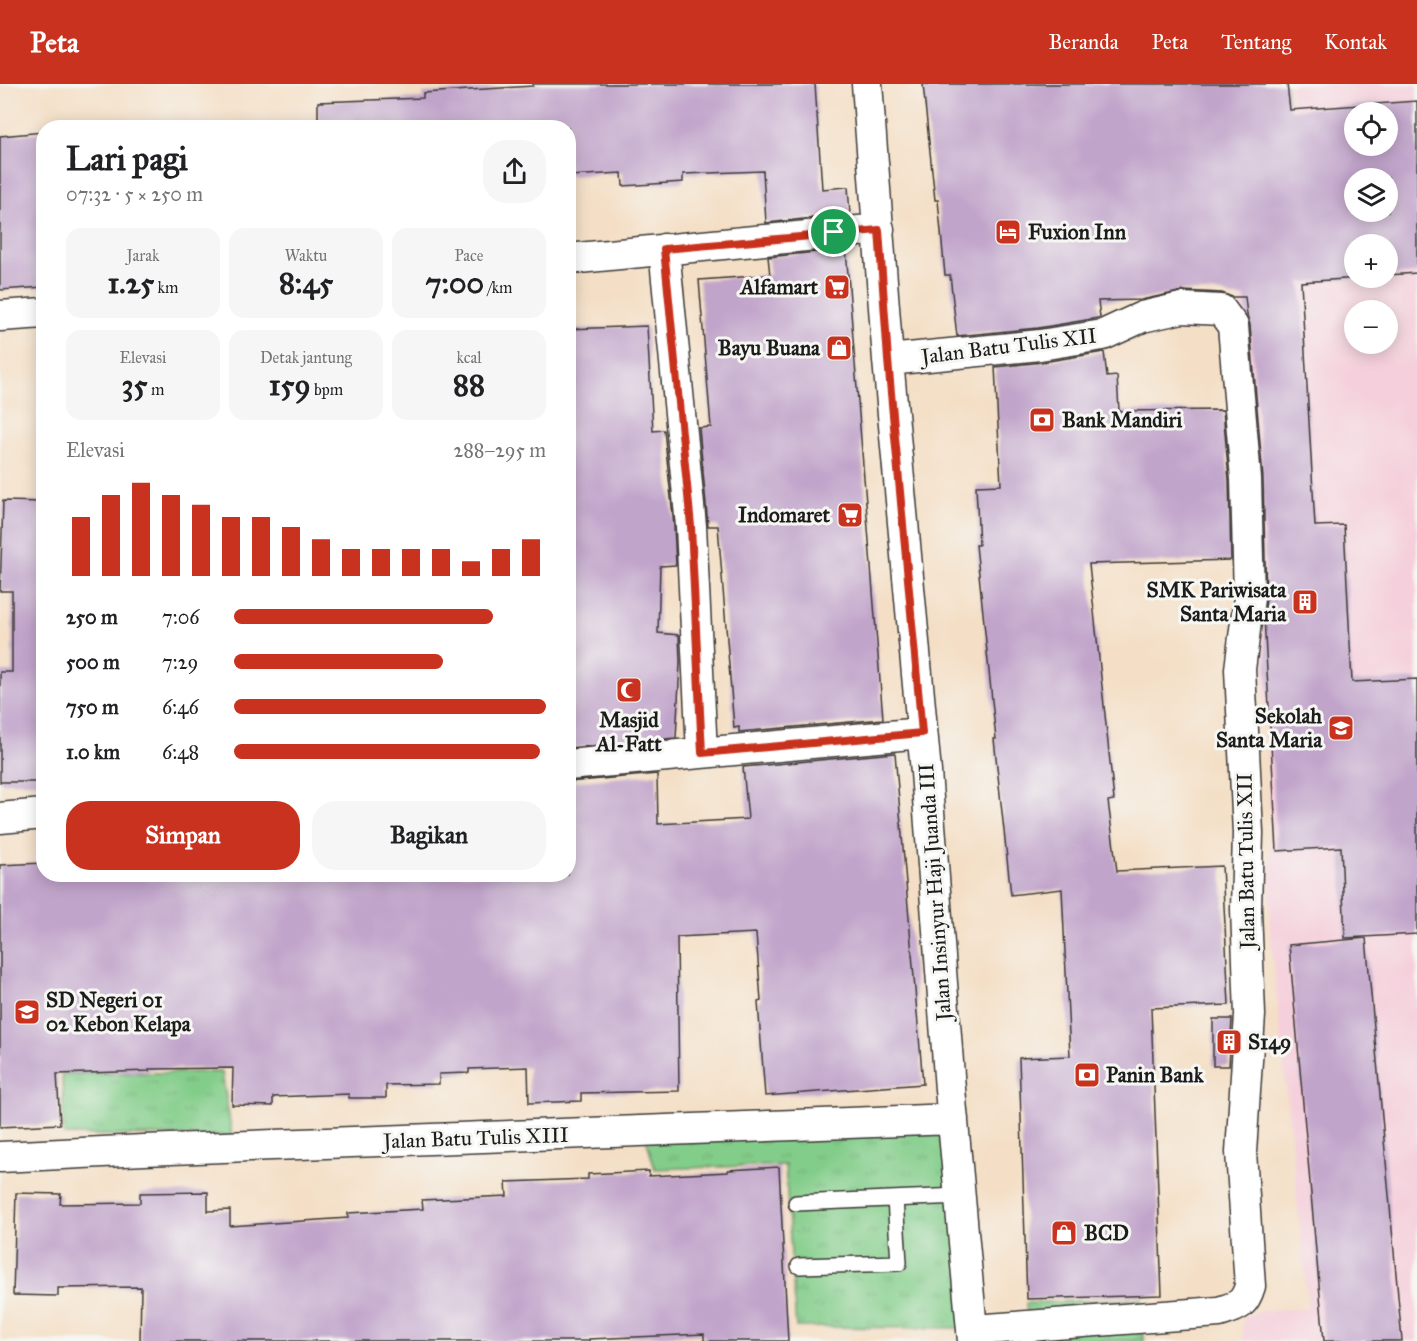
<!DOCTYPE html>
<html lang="id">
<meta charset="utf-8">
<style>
body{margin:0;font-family:"IM FELL Great Primer",serif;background:#f6f6f6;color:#202124;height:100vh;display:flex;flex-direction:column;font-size:22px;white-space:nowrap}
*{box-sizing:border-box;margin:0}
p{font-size:20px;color:#757577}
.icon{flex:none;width:33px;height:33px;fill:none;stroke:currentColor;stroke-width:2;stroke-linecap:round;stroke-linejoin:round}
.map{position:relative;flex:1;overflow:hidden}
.drawer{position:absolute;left:36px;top:36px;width:540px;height:762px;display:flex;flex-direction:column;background:#fff;border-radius:24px;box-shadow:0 3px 15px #0003}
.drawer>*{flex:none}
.tools{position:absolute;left:1344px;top:18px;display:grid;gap:12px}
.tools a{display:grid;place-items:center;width:54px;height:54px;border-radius:50%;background:#fff;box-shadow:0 3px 15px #0003;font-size:30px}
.pin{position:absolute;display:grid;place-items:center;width:51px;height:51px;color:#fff;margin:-26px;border:3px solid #fff;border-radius:50%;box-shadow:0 2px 6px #0007}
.round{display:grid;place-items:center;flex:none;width:63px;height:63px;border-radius:24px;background:#f6f6f6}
.overview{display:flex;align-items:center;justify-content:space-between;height:102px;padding:0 30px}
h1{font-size:33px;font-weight:700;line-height:45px}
.metrics{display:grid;grid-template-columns:repeat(3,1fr);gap:9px;height:102px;padding:6px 30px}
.metrics div{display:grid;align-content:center;border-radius:15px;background:#f6f6f6;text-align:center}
.metrics b{font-size:30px;font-weight:700}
.metrics small{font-size:16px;font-weight:400}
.metrics p{font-size:16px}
.chart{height:168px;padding:12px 30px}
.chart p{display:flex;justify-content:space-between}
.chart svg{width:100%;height:108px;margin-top:6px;stroke:#c8321e;stroke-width:6}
.button{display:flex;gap:12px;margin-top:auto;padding:12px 30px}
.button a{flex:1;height:69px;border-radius:24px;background:#c8321e;color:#fff;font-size:24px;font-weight:700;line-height:69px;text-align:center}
.button a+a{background:#f6f6f6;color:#202124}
ul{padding:0 30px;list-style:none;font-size:20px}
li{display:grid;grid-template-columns:96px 72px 1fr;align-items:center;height:45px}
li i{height:15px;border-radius:8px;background:#c8321e}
header{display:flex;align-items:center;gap:36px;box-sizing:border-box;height:84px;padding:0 30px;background:#c8321e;color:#fff}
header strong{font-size:28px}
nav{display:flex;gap:33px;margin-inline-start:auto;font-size:21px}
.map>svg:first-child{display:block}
</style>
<header>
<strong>Peta</strong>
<nav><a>Beranda</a><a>Peta</a><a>Tentang</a><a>Kontak</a></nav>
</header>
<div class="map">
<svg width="1417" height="1257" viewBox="0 0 1417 1257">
<defs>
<pattern id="grass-tufts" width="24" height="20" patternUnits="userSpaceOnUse" patternTransform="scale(1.5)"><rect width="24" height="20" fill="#83cd8a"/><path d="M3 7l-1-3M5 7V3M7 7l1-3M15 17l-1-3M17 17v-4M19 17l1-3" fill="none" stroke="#71af76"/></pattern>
</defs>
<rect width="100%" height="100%" fill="#f6f6f2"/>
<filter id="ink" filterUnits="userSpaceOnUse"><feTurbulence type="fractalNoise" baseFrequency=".0167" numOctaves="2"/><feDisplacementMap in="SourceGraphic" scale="12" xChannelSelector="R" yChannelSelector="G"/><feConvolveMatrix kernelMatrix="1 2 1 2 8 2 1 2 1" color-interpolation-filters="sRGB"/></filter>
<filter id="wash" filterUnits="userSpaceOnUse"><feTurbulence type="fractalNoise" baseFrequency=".008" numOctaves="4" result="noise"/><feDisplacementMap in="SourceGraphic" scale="24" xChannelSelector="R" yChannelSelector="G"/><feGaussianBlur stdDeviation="1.35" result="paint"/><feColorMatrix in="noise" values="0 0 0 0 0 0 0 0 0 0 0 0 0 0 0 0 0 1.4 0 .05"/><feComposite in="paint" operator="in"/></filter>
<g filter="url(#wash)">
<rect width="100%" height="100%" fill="#f4dfc6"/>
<path fill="#f5cfdb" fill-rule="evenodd" d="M1290,0H1417V1257H1243V1234L1259,1227L1308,1224L1270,844V745L1261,544L1232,87L1298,82ZM1354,28H1388V62H1354ZM1354,94H1388V128H1354ZM1354,160H1388V194H1354ZM1354,226H1388V260H1354Z"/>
<path fill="url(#grass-tufts)" stroke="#507453" stroke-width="1.5" d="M222,988L232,1052L64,1051L62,990Z
M955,1041L968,1244L796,1243L785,1081L655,1085L645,1051Z
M1142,1215L1144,1257H1029L1026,1219Z"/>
<g id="blocks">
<path fill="#c1a4ca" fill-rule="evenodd" d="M533,0H815L822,105L848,103L850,130L766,139L763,87L683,90V98L623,102L622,89L568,92V44H318V18L423,14V9L533,2Z
M923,0H1287L1290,26L1417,17V189L1388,191V160H1354V194H1359L1301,198L1315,442L1344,441L1352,598L1417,595V850L1345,854L1341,763L1277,767L1264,533L1266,514L1263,394L1250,241L1247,231L1245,213H1232L1222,209L1183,207L1141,216L1098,217L1100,233L1098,234L1038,244L957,252L950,191H945L938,116H935ZM1354,28H1388V62H1354ZM1354,94H1388V128H1354Z
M44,48V203L0,206V52Z
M846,165L883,635L739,648V643L734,644L718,442H708L699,344L711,343L699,196L770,191L768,173Z
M647,242L653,347L664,346L674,443L676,481L660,482L658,549L679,551L680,579L676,654L568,664V245Z
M1104,268L1107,293L1117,292L1119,327L1223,326L1229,396L1231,476L1089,480L1114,716L1108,717L1117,787L1222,782L1229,921L1151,924L1162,1211L1027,1215L1019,974L1070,972L1062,805L1011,811L994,655H996L976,461H979L976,402L1001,401L995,283L1043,278Z
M3,417L44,418V698H0V588H12V507H0Z
M895,669L923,1000L765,1012L758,918L761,917L756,849L677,853L679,1007L581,1009V1017L529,1019L528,983L469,985V989L439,990V1000L386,1001V1014H349V1010L273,1013V1022L232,1021L233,984L149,985V987L57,990L60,1040L0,1043V781L44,779V790H568V698L657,690L658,740L748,735L743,683Z
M1366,854L1402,1257H1324L1289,861Z
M1213,935H1232L1229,982H1213Z
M779,1083L788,1257H704V1250L589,1255V1257H140L141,1203L58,1204V1212L13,1211L16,1109L61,1110L60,1120L140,1119V1109L208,1108V1127L230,1126V1142L348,1134V1129L423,1125L422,1116L507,1112L506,1098L588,1095V1090L649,1087V1092L728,1088V1086Z"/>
</g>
</g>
<g filter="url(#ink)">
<use href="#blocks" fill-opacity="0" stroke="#3c3936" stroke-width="1.5"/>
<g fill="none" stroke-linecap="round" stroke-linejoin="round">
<g stroke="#3c3936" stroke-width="18">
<path id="service" d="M796,1119L960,1112
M799,1182L899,1179L895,1115"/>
</g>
<g stroke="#3c3936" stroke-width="33">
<path id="minor" d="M867,0L888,276L926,688L950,1005L973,1257
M664,165L691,442L702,669
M568,175L879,145
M0,232L44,229
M888,276L1040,261L1103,251L1142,233L1182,224L1221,226L1233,242L1246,395L1249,514L1240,585L1248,749L1246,825L1250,931L1241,1068L1250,1202C1244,1222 1237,1222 1219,1228L973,1246
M568,681L922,649
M0,734L44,730
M0,1073L144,1066L953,1035"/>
</g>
<use href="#service" stroke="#fff" stroke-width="15"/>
<use href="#minor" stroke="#fff" stroke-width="30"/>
</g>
</g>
<g fill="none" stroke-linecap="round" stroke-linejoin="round" filter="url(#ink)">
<g stroke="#fff" stroke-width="12">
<path id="route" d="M879,146L888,276L922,649L702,669L691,442L664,165Z"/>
</g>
<use href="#route" stroke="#c8321e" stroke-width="8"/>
</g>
<defs>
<g id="hotel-square" transform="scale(1.35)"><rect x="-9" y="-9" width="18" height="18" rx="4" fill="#c8321e" stroke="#f6f6f2"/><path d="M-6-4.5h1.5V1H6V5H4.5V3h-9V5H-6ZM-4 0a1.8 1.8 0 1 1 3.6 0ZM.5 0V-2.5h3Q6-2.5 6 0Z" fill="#fff"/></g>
<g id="supermarket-square" transform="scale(1.35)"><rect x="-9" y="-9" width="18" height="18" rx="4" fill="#c8321e" stroke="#f6f6f2"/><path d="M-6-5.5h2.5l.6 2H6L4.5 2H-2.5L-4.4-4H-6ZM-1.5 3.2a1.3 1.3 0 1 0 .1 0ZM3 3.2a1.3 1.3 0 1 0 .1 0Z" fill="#fff"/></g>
<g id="shop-square" transform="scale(1.35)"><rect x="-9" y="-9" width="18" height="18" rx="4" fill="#c8321e" stroke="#f6f6f2"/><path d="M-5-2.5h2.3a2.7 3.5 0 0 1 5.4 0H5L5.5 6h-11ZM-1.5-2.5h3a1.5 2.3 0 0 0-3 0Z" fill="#fff"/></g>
<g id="bank-square" transform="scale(1.35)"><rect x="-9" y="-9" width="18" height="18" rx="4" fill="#c8321e" stroke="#f6f6f2"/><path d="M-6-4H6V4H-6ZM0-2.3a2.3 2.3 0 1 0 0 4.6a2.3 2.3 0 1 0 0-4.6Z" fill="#fff"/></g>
<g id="building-square" transform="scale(1.35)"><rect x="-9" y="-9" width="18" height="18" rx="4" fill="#c8321e" stroke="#f6f6f2"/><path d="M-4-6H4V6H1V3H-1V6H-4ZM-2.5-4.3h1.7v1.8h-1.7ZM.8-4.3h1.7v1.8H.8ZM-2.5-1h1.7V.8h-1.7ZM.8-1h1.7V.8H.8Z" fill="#fff"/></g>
<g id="mosque-square" transform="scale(1.35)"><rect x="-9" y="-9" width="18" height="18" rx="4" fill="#c8321e" stroke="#f6f6f2"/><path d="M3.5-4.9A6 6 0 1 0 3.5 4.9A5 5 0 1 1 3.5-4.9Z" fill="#fff"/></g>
<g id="school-square" transform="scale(1.35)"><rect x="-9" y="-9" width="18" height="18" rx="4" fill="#c8321e" stroke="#f6f6f2"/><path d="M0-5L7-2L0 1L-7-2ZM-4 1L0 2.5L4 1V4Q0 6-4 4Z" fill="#fff"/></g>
</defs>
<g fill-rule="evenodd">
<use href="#hotel-square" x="1008" y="148"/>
<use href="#supermarket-square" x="837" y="203"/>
<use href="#shop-square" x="839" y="264"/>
<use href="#bank-square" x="1042" y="336"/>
<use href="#supermarket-square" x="850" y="431"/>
<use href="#building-square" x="1305" y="518"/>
<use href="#mosque-square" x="629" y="606"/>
<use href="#school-square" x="1341" y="644"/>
<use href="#school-square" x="27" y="928"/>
<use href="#building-square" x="1229" y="958"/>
<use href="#bank-square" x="1087" y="991"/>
<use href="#shop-square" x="1064" y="1149"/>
</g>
<g text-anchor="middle" stroke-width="6" stroke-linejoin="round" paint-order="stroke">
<g font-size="21" font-weight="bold" fill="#1c1c1c" stroke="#f6f6f2" text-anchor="start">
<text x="1028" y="155">Fuxion Inn</text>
<text x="818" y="210" text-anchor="end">Alfamart</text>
<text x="820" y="271" text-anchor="end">Bayu Buana</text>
<text x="1062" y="343">Bank Mandiri</text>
<text x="830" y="438" text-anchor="end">Indomaret</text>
<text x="1286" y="513" text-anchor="end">SMK Pariwisata<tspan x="1286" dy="24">Santa Maria</tspan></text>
<text x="1322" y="639" text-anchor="end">Sekolah<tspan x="1322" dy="24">Santa Maria</tspan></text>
<text x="629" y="643" text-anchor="middle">Masjid<tspan x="629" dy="24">Al-Fatt</tspan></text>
<text x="46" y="923">SD Negeri 01<tspan x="46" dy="24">02 Kebon Kelapa</tspan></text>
<text x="1248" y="965">S149</text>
<text x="1106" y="998">Panin Bank</text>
<text x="1084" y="1156">BCD</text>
</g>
<g font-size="21" fill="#1c1c1c" stroke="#f6f6f2">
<text transform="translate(1009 262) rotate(-7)" y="7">Jalan Batu Tulis XII</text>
<text transform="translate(1246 777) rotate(-91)" y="7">Jalan Batu Tulis XII</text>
<text transform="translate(935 808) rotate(-94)" y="7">Jalan Insinyur Haji Juanda III</text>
<text transform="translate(476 1054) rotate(-2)" y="7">Jalan Batu Tulis XIII</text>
</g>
</g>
</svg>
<div class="tools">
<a><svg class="icon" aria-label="locate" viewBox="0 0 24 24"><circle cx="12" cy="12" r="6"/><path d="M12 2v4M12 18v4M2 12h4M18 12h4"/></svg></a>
<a><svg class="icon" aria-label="layers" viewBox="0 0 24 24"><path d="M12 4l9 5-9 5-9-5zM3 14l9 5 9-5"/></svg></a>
<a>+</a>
<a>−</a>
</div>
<div class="pin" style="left:834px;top:148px;background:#1e9e55"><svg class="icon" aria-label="arrive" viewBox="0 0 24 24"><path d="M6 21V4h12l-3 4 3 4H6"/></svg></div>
<section class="drawer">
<div class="overview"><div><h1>Lari pagi</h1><p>07:32 · 5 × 250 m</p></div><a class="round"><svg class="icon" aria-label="share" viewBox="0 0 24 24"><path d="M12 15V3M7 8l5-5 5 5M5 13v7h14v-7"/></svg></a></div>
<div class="metrics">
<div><p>Jarak</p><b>1.25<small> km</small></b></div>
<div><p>Waktu</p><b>8:45</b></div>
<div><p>Pace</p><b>7:00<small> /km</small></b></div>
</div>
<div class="metrics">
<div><p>Elevasi</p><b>35<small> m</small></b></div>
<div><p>Detak jantung</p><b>159<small> bpm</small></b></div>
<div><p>kcal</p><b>88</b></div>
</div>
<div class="chart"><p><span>Elevasi</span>288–295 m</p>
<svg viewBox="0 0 160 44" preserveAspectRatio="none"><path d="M5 44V20M15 44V11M25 44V6M35 44V11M45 44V15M55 44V20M65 44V20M75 44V24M85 44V29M95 44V33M105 44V33M115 44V33M125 44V33M135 44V38M145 44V33M155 44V29"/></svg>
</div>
<ul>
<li><b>250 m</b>7:06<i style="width:83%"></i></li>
<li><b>500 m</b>7:29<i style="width:67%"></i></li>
<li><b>750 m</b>6:46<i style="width:100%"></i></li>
<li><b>1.0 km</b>6:48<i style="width:98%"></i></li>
</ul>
<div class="button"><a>Simpan</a><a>Bagikan</a></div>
</section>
</div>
